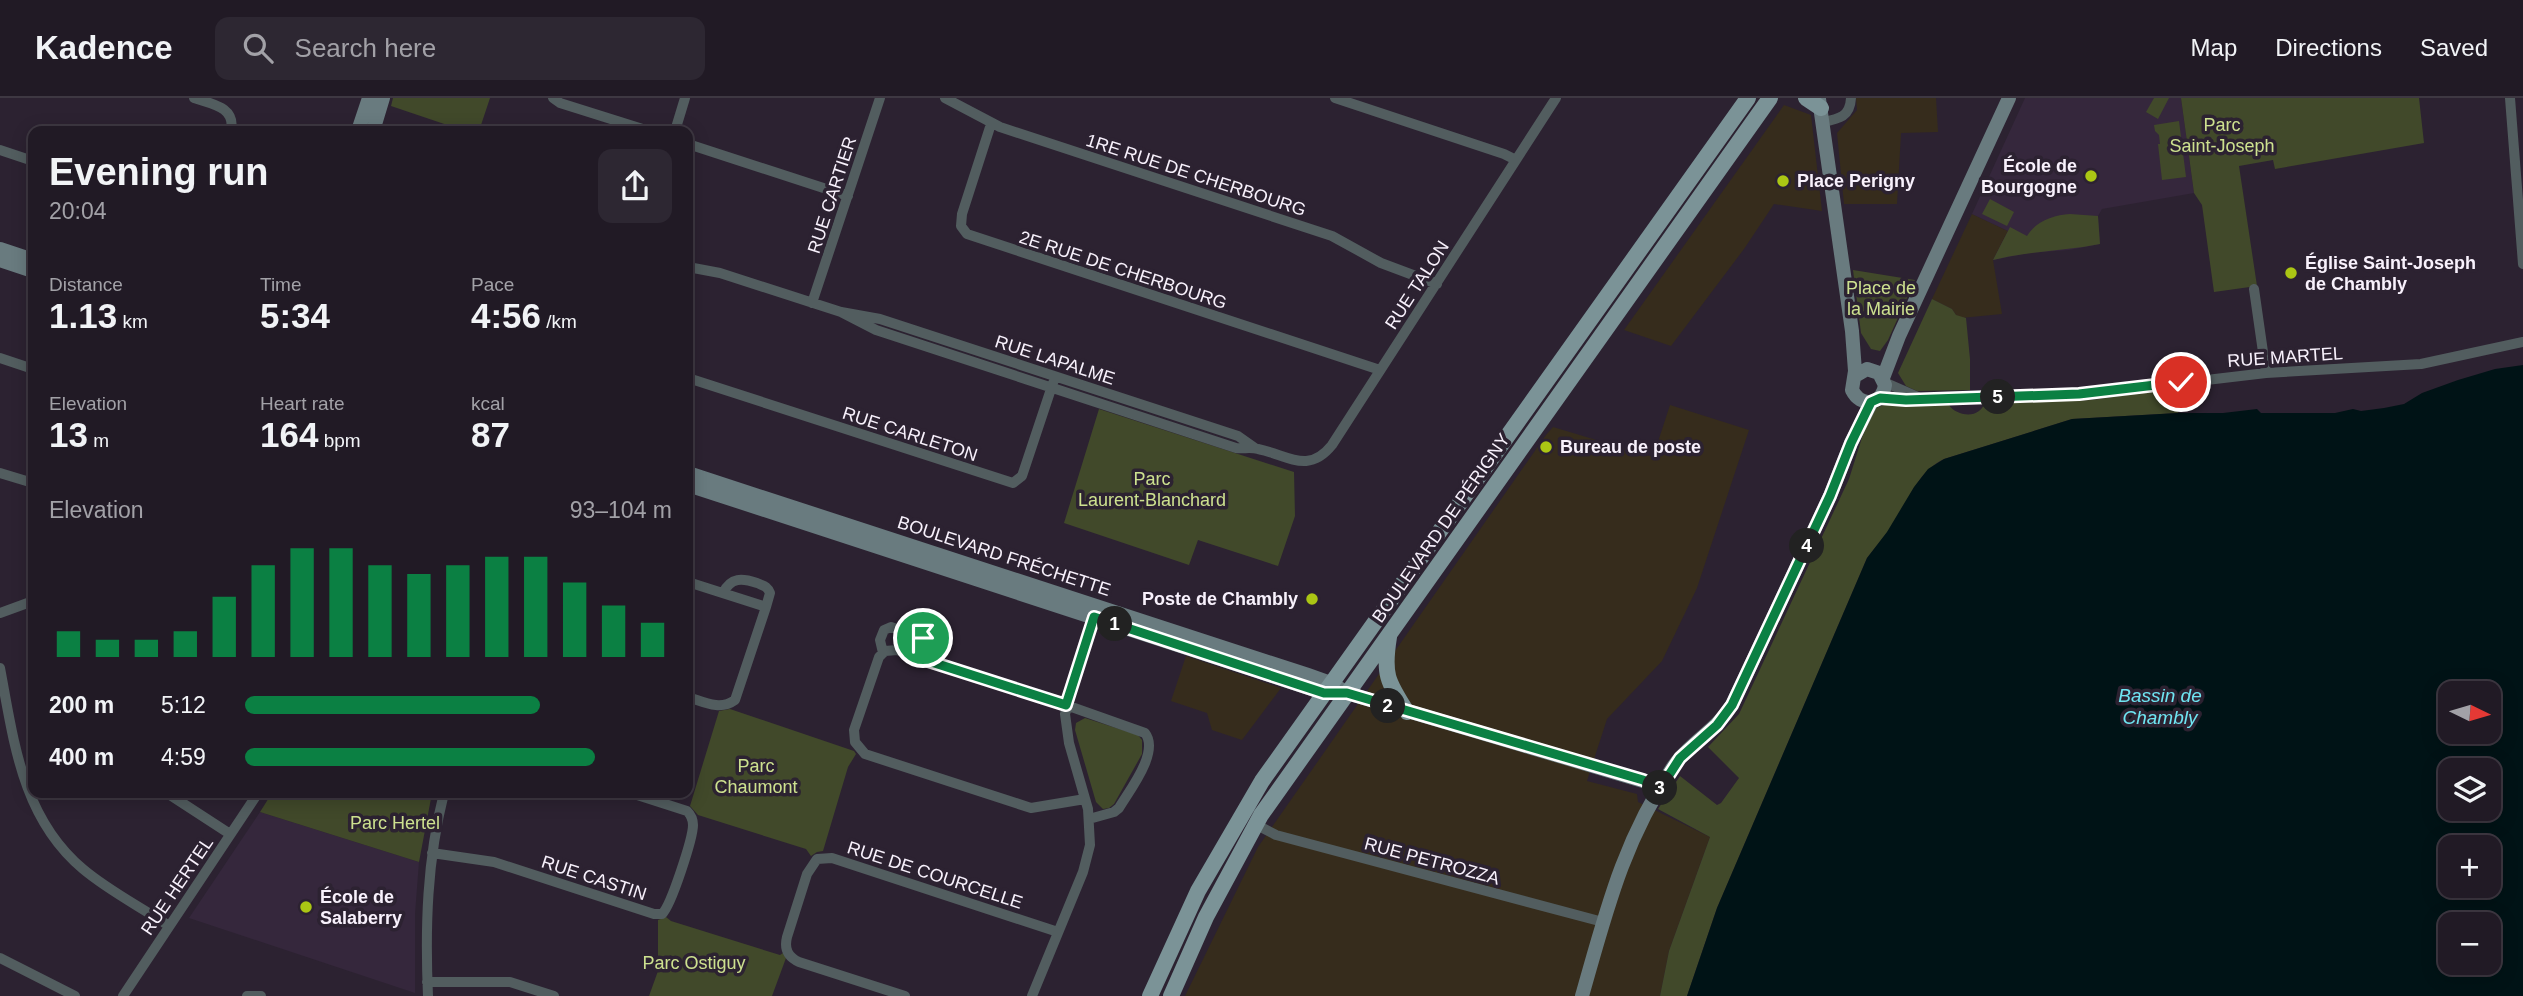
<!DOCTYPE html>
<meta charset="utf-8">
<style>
body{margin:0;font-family:Arial,sans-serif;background:#2d2732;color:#f1f3f6;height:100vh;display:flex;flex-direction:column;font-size:26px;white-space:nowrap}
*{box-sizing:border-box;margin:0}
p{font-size:23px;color:#a2a1a7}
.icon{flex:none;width:38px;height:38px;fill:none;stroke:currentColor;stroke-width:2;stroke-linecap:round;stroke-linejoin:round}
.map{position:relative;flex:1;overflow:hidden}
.details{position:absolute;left:28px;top:28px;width:665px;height:672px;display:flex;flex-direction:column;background:#211a25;border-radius:14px;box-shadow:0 4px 18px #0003,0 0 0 2px #3e3842}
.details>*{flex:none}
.needle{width:46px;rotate:95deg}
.tools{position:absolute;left:2438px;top:583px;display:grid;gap:14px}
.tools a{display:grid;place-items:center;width:63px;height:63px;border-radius:14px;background:#211a25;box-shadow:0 4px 18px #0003,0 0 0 2px #3e3842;font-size:35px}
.pin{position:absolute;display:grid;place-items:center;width:60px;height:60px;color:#fff;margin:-30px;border:4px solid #fff;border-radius:50%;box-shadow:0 2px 7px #0007}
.km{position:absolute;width:35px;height:35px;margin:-18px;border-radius:50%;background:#222;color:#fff;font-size:19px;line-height:35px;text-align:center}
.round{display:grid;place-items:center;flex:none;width:74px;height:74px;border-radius:14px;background:#2d2732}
.head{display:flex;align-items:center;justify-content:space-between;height:119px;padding:0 21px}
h1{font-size:38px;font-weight:800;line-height:52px}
.figures{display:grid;grid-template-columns:repeat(3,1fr);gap:10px;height:119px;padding:7px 21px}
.figures div{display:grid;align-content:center}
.figures b{font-size:35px;font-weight:800}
.figures small{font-size:19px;font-weight:400}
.figures p{font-size:19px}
.chart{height:196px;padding:14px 21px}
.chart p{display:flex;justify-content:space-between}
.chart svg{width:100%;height:126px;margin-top:7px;stroke:#0b8043;stroke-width:6}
ul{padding:0 21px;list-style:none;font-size:23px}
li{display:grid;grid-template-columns:112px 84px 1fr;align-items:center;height:52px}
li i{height:18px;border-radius:9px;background:#0b8043}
header{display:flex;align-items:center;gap:42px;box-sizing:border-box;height:98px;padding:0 35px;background:#211a25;border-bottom:2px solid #3e3842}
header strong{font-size:33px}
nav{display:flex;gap:38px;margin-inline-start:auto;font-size:24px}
.search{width:490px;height:63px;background:#2d2732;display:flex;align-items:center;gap:18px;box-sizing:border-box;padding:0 24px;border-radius:14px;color:#a2a1a7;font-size:26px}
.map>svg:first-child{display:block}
</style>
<header>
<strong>Kadence</strong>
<div class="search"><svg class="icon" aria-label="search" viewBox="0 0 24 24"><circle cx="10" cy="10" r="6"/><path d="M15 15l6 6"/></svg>Search here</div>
<nav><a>Map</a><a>Directions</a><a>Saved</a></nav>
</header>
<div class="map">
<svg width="2523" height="898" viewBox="0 0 2523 898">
<rect width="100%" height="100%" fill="#2c2231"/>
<path fill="#362c1c" d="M1856,0H1936L1938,34L1901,35L1897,106H1844L1837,35L1857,12Z
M1784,7L1811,17L1822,113L1774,106L1744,151L1671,248L1624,232Z
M1972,116L2008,133L1993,162L2002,216L1961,220L1956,217L1952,211L1932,201Z
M1670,307L1749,332L1697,490L1662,563L1607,621L1587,683L1637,696L1638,704L1710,739L1669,853L1660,898H1185L1258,749L1546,337L1553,329L1653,359Z
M1186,558L1281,590L1242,642L1212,632L1207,615L1171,603Z"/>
<path fill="#35273c" d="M2025,0H2181L2194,95L2102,111L2098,118L2100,146L2069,152L2029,155L1993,162L2008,133L1972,116Z
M260,714L419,764L415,816V895L189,820Z"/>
<path fill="#41492a" d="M393,0H490L479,33H465L391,8Z
M2154,0H2169L2158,21L2146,14Z
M2181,0H2419L2424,45L2275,71L2273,62L2239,68L2257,188L2214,194L2202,107L2194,95Z
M2179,23L2186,79L2162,82L2158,46H2160L2159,37L2155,33L2154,27Z
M1990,101L2014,114L2007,128L1982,116Z
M2070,116L2098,118L2100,146C2065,153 2029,153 1993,162L2010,129L2027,138C2036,123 2054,117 2070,116Z
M1853,172L1915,182L1888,242L1880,253L1871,251L1861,235Z
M1932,201L1952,211L1956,217L1966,220L1970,261V292L1917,293L1906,288L1898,275Z
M2176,290L2178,315L2072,321L1944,361C1918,373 1909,402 1894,425C1886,437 1876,448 1867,460L1717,810L1687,898H1660L1669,853L1710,739L1658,711L1680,678L1717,707L1721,705L1739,680L1708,649L1739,616L1849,381L1866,327L1875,310L1887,306L1900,305L1927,308L1949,307C1953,314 1969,321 1979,313C1982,311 1983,308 1985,305L2092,302Z
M1099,311L1294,374L1295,418L1278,468L1198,442L1189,467L1064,425Z
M730,611L854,653L856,656L848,669L823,753L817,754L811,758L806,751L698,717L690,708L719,613Z
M1085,620L1138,637L1142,642V656L1114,706L1109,710L1103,711L1096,704L1075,632L1076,625Z
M272,695H432L419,764L260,714Z
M666,819L671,823L780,857L783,855L786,860L772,898H649L658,873V822Z"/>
<path fill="#001316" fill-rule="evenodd" d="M2523,267V898H1687L1717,810L1867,460L1887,434L1914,389L1928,371L1944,361L2072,321L2178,315H2223L2257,311L2261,315H2335L2353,311L2361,313L2384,310L2404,306L2422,295L2458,282L2495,271ZM2450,595H2488V634H2450ZM2450,672H2488V710H2450ZM2450,749H2488V788H2450ZM2450,826H2488V864H2450Z"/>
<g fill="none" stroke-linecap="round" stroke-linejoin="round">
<path stroke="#525d5f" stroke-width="10" d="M194,0C212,6 236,9 231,33
M553,0L560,5L649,33
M945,0L1000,29L1332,138L1381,165L1437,186
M1335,0L1504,56L1516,62
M2510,0L2523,166
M1823,24C1839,21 1850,19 1851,0
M991,26L962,116L961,128L967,136L1380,272
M675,33L685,0
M688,46L848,98
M0,52L33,63
M688,169L720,175L841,214L880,221L1238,338L1255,350
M2254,191L2266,275
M812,205L880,0
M841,214L876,232L1236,350C1243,351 1251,349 1258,351C1288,357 1308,377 1332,347L1556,0
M0,260L33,271
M688,280L1013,385L1022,378L1053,285
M1884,284L1918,299
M1880,300L1943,301L2113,293L2266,275L2421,266L2523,244
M0,375L33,385
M688,484L766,509L735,602C720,613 704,604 688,599
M723,495C731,479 742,480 757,485C764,488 767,488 770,495L766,509
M0,515L33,503
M883,555L880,542L884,532L891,529L923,540L925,550L922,561
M0,570C14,644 22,720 83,771C109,793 141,809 169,828
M167,695L230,736
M1085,701L1031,710L865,656L855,644L854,632L879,559L885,553L897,552L1066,607L1145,635C1160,654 1129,693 1119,710L1114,714L1089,721
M1255,726L1276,737L1603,824
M432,755L494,764L654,816H662C671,808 693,740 693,727C693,721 691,717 687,713L631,695
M0,860L75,898
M427,884H510L554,898
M123,898L258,695
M247,898H261
M428,898C425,829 427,762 444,695
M905,898L799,864C788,859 784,851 787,839L807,776L817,761L832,760L1058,834
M1032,898L1083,774L1090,747L1088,711L1069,645L1065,616L1095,516"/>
<path stroke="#697b7f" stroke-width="14" d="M1819,1L1852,233L1855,273L1852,292C1861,310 1882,307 1885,287L1879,275L1867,271L1855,278
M358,33L369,0
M373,33L383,0
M0,151L33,162
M0,162L33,173
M1883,280L1899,238L2009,0
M688,375L1308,577L1331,585L1347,595L1643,683L1660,691
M688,387L1324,595H1335
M1582,898C1606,814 1623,743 1673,669C1689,645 1717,632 1732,607L1830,398L1851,345L1871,305"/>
<path stroke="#7b9397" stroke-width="16" d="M1806,0L1821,10
M1389,539C1383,576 1387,583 1407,614
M1150,898L1198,793L1262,683L1748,0
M1171,898L1206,819L1261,717L1770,0"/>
</g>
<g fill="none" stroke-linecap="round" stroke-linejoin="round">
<g stroke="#fff" stroke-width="14">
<path id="route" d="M923,540L925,550L922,561L1066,607L1094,519L1324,595H1347L1643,682L1660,691L1680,660L1717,627L1732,607L1830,398L1851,345L1871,304L1880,300L1906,302L2079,296L2181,284"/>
</g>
<use href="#route" stroke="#0b8043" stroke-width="9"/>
</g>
<g fill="#abc614" stroke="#2c2231" stroke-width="2.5">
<circle cx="2091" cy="78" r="7"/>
<circle cx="1783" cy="83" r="7"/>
<circle cx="2291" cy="175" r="7"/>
<circle cx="1546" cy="349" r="7"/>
<circle cx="1312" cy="501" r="7"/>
<circle cx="306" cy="809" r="7"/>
</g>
<g text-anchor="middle" stroke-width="7" stroke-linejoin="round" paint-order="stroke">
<g font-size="18" fill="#cde18f" stroke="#2c2231">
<text x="2222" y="33">Parc<tspan x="2222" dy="21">Saint-Joseph</tspan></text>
<text x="1881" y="196">Place de<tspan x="1881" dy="21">la Mairie</tspan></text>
<text x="1152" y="387">Parc<tspan x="1152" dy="21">Laurent-Blanchard</tspan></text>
<text x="756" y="674">Parc<tspan x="756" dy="21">Chaumont</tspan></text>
<text x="395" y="731">Parc Hertel</text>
<text x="694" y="871">Parc Ostiguy</text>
</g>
<g font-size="18" font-weight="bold" fill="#f8f1fc" stroke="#2c2231" text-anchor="start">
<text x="2077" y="74" text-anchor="end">École de<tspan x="2077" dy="21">Bourgogne</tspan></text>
<text x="1797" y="89">Place Perigny</text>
<text x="2305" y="171">Église Saint-Joseph<tspan x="2305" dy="21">de Chambly</tspan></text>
<text x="1560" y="355">Bureau de poste</text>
<text x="1298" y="507" text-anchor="end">Poste de Chambly</text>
<text x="320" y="805">École de<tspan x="320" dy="21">Salaberry</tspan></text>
</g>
<g font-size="18" fill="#f8f1fc" stroke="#2c2231">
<text transform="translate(1196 77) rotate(18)" y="6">1RE RUE DE CHERBOURG</text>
<text transform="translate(832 97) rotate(-72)" y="6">RUE CARTIER</text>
<text transform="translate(1123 172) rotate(18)" y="6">2E RUE DE CHERBOURG</text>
<text transform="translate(1417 187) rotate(-57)" y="6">RUE TALON</text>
<text transform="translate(2285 259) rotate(-4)" y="6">RUE MARTEL</text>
<text transform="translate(1055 262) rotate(18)" y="6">RUE LAPALME</text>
<text transform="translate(910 336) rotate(18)" y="6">RUE CARLETON</text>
<text transform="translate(1441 430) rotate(-55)" y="6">BOULEVARD DE PÉRIGNY</text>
<text transform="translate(1004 458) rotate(18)" y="6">BOULEVARD FRÉCHETTE</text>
<text transform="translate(1432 763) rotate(15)" y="6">RUE PETROZZA</text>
<text transform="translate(935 777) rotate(18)" y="6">RUE DE COURCELLE</text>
<text transform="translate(594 780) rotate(18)" y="6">RUE CASTIN</text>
<text transform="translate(177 788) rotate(-56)" y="6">RUE HERTEL</text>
</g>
<g font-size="19" font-style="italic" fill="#6fe5f2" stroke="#2c2231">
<text x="2160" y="604">Bassin de<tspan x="2160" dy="22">Chambly</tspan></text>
</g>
</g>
</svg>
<div class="tools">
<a><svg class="needle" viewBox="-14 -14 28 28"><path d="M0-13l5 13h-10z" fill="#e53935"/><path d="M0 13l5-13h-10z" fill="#a2a1a7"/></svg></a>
<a><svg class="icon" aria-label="layers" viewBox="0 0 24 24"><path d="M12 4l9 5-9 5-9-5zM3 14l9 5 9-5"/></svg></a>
<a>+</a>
<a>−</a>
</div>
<div class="pin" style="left:923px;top:540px;background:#1e9e55"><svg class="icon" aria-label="arrive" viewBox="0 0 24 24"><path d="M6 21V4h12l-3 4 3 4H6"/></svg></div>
<div class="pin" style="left:2181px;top:284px;background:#d93025"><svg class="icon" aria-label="check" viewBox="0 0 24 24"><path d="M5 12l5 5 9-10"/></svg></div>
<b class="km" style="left:1115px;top:526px">1</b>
<b class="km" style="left:1388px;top:608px">2</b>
<b class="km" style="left:1660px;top:690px">3</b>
<b class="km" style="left:1807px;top:448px">4</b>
<b class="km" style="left:1998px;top:299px">5</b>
<section class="details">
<div class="head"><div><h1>Evening run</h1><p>20:04</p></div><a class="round"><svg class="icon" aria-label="share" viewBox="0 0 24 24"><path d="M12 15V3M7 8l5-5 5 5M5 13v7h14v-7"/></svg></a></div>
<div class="figures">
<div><p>Distance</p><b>1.13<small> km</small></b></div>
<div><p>Time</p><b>5:34</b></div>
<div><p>Pace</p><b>4:56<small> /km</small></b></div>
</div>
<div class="figures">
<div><p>Elevation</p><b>13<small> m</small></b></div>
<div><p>Heart rate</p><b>164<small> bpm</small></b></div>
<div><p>kcal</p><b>87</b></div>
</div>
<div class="chart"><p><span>Elevation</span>93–104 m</p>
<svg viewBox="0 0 160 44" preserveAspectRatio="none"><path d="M5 44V35M15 44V38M25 44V38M35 44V35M45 44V23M55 44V12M65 44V6M75 44V6M85 44V12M95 44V15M105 44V12M115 44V9M125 44V9M135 44V18M145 44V26M155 44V32"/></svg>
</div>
<ul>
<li><b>200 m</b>5:12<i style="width:69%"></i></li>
<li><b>400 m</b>4:59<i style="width:82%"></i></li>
</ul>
</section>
</div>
